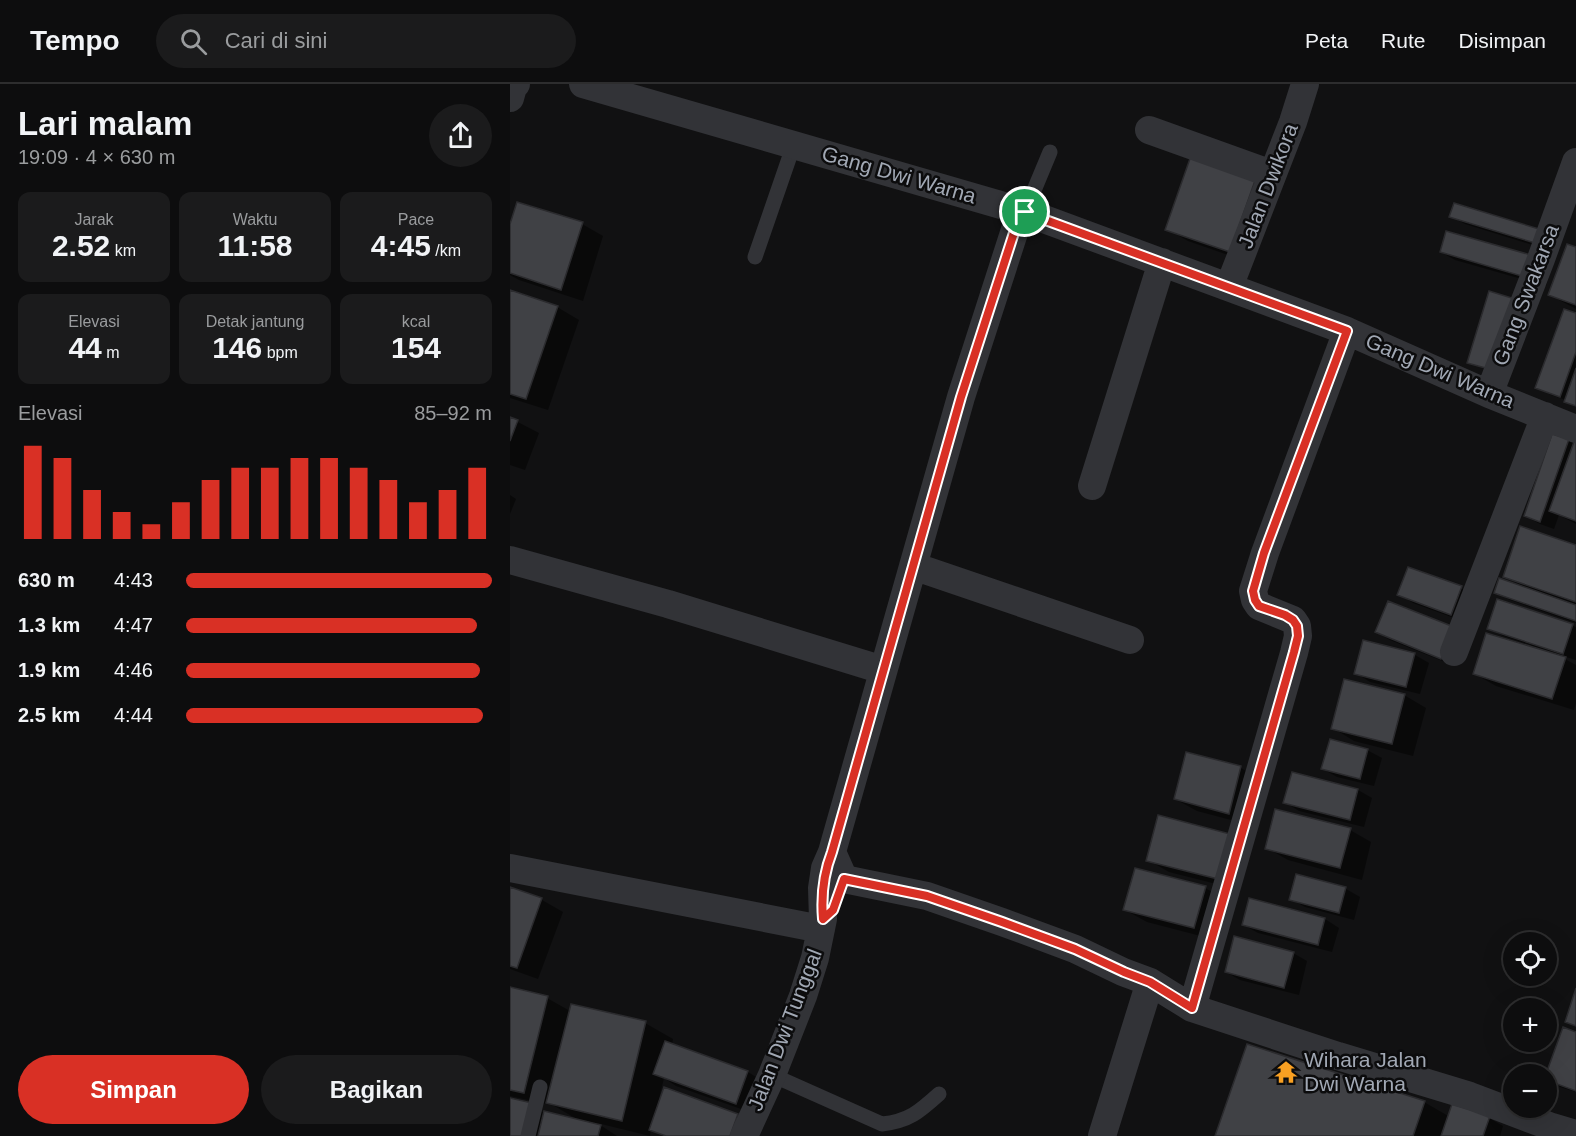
<!DOCTYPE html>
<html lang="id">
<meta charset="utf-8">
<style>
body{margin:0;font-family:Arial,sans-serif;background:#1b1b1c;color:#f1f3f6;height:100vh;display:flex;flex-direction:column;font-size:22px;white-space:nowrap}
*{box-sizing:border-box;margin:0}
p{font-size:20px;color:#9a9c9e}
.icon{flex:none;width:33px;height:33px;fill:none;stroke:currentColor;stroke-width:2;stroke-linecap:round;stroke-linejoin:round}
.map{position:relative;flex:1;overflow:hidden}
.drawer{display:flex;flex-direction:column;background:#0d0d0e;width:510px}
.drawer>*{flex:none}
.buttons{position:absolute;left:993px;top:848px;display:grid;gap:12px}
.buttons a{display:grid;place-items:center;width:54px;height:54px;border-radius:50%;background:#0d0d0e;box-shadow:0 6px 24px #0002,0 0 0 2px #2d2d2e;font-size:30px}
.pin{position:absolute;display:grid;place-items:center;width:51px;height:51px;color:#fff;margin:-26px;border:3px solid #fff;border-radius:50%;box-shadow:0 2px 6px #0007}
.round{display:grid;place-items:center;flex:none;width:63px;height:63px;border-radius:32px;background:#1b1b1c}
.summary{display:flex;align-items:center;justify-content:space-between;height:102px;padding:0 18px}
h1{font-size:33px;font-weight:600;line-height:45px}
.figures{display:grid;grid-template-columns:repeat(3,1fr);gap:9px;height:102px;padding:6px 18px}
.figures div{display:grid;align-content:center;border-radius:12px;background:#1b1b1c;text-align:center}
.figures b{font-size:30px;font-weight:600}
.figures small{font-size:16px;font-weight:400}
.figures p{font-size:16px}
.chart{height:168px;padding:12px 18px}
.chart p{display:flex;justify-content:space-between}
.chart svg{width:100%;height:108px;margin-top:6px;stroke:#d93025;stroke-width:6}
.button{display:flex;gap:12px;margin-top:auto;padding:12px 18px}
.button a{flex:1;height:69px;border-radius:36px;background:#d93025;color:#fff;font-size:24px;font-weight:600;line-height:69px;text-align:center}
.button a+a{background:#1b1b1c;color:#f1f3f6}
ul{padding:0 18px;list-style:none;font-size:20px}
li{display:grid;grid-template-columns:96px 72px 1fr;align-items:center;height:45px}
li i{height:15px;border-radius:8px;background:#d93025}
header{display:flex;align-items:center;gap:36px;box-sizing:border-box;height:84px;padding:0 30px;background:#0d0d0e;border-bottom:2px solid #2d2d2e}
header strong{font-size:28px}
nav{display:flex;gap:33px;margin-inline-start:auto;font-size:21px}
.search{width:420px;height:54px;background:#1b1b1c;display:flex;align-items:center;gap:15px;box-sizing:border-box;padding:0 21px;border-radius:33px;color:#9a9c9e;font-size:22px}
main{display:flex;flex:1;min-height:0}
.map>svg:first-child{display:block}
</style>
<header>
<strong>Tempo</strong>
<div class="search"><svg class="icon" aria-label="search" viewBox="0 0 24 24"><circle cx="10" cy="10" r="6"/><path d="M15 15l6 6"/></svg>Cari di sini</div>
<nav><a>Peta</a><a>Rute</a><a>Disimpan</a></nav>
</header>
<main>
<section class="drawer">
<div class="summary"><div><h1>Lari malam</h1><p>19:09 · 4 × 630 m</p></div><a class="round"><svg class="icon" aria-label="share" viewBox="0 0 24 24"><path d="M12 15V3M7 8l5-5 5 5M5 13v7h14v-7"/></svg></a></div>
<div class="figures">
<div><p>Jarak</p><b>2.52<small> km</small></b></div>
<div><p>Waktu</p><b>11:58</b></div>
<div><p>Pace</p><b>4:45<small> /km</small></b></div>
</div>
<div class="figures">
<div><p>Elevasi</p><b>44<small> m</small></b></div>
<div><p>Detak jantung</p><b>146<small> bpm</small></b></div>
<div><p>kcal</p><b>154</b></div>
</div>
<div class="chart"><p><span>Elevasi</span>85–92 m</p>
<svg viewBox="0 0 160 44" preserveAspectRatio="none"><path d="M5 44V6M15 44V11M25 44V24M35 44V33M45 44V38M55 44V29M65 44V20M75 44V15M85 44V15M95 44V11M105 44V11M115 44V15M125 44V20M135 44V29M145 44V24M155 44V15"/></svg>
</div>
<ul>
<li><b>630 m</b>4:43<i style="width:100%"></i></li>
<li><b>1.3 km</b>4:47<i style="width:95%"></i></li>
<li><b>1.9 km</b>4:46<i style="width:96%"></i></li>
<li><b>2.5 km</b>4:44<i style="width:97%"></i></li>
</ul>
<div class="button"><a>Simpan</a><a>Bagikan</a></div>
</section>
<div class="map">
<svg width="1066" height="1052" viewBox="0 0 1066 1052">
<rect width="100%" height="100%" fill="#111112"/>
<path fill="#0007" d="M684,68L741,179L678,157L657,145Z
M945,121L1039,166L955,140L941,132Z
M72,140L93,152L73,217L9,196L0,191V145Z
M1058,162L1066,165V225L1040,211Z
M931,168L1042,183L1036,202L945,176Z
M0,207L47,223L69,236L38,326L0,314Z
M1055,227L1066,231V323L1056,316L1041,311L1027,303Z
M0,334L29,349L15,386L0,381Z
M1058,356L1065,360L1066,357V440L1049,431L1044,445L1030,440L1015,432Z
M0,411L6,415L0,430Z
M1011,444L1066,463V539L1000,516L985,508L1012,502L994,492Z
M951,504L965,512L955,538L903,519L889,510Z
M988,517L1066,543V576L1053,572V574L1066,581V619L1064,626L986,602L965,590L1020,564L1021,561L993,552L979,544Z
M879,518L945,582L880,556L866,548Z
M854,558L905,571L919,579L910,610L860,598L846,589Z
M894,611L916,624L903,672L844,657L823,644Z
M857,666L872,674L864,702L827,693L813,685Z
M677,670L731,684L752,696L740,741L687,727L665,715Z
M783,689L848,706L862,714L854,743L789,727L775,718Z
M649,733L730,806L659,788L638,776Z
M840,746L861,758L852,796L778,776L757,764Z
M787,792L836,805L850,813L844,836L795,823L781,815Z
M0,804L32,816L53,828L28,895L0,885Z
M695,804L717,816L706,856L637,838L615,826Z
M740,816L815,835L829,844L822,868L748,849L734,841Z
M783,869L797,877L789,911L730,896L716,888Z
M0,905L37,914L60,927L135,939L163,955L162,961L238,988L259,1001L248,1031L166,1002L154,994L148,1019L227,1031L249,1044L246,1052H153L141,1045L140,1052L87,1039L107,1052H0V1016L21,1021L36,1030L70,1037L36,1017V1020L0,1012Z
M1054,945L1066,949V1008L1050,1003L1036,995Z
M914,1018L940,1033L979,1034L993,1042L990,1052H707Z"/>
<path fill="#404145" stroke="#2b2b2e" stroke-width="1.5" d="M683,66L748,88L720,168L655,146Z
M7,118L73,138L51,206L0,189V140Z
M944,119L1029,145L1025,159L939,133Z
M936,147L1028,173L1022,195L930,168Z
M1057,160L1066,163V221L1038,211Z
M0,206L48,222L16,315L0,310Z
M979,207L1005,215L983,286L957,279Z
M1054,225L1066,229V268L1050,313L1025,304Z
M1066,284V322L1054,318Z
M0,333L8,336L0,357Z
M1042,350L1059,355L1030,438L1014,432Z
M1065,355H1066V437L1039,427Z
M1010,442L1066,461V518L993,493Z
M898,483L952,502L941,531L887,511Z
M989,494L1066,521V537L984,509Z
M987,515L1063,540L1053,570L977,545Z
M878,517L944,543L931,575L865,548Z
M976,549L1056,573L1042,615L963,590Z
M853,556L905,569L896,603L844,590Z
M834,595L895,610L882,660L821,645Z
M820,655L858,665L850,695L811,685Z
M676,668L731,682L719,730L664,715Z
M782,688L848,705L840,736L773,719Z
M765,725L841,744L830,784L755,765Z
M648,731L720,750L708,795L636,777Z
M625,784L696,802L684,844L613,826Z
M786,790L836,803L829,829L779,816Z
M0,803L32,814L7,884L0,882Z
M739,814L815,834L808,861L732,841Z
M724,852L784,868L774,904L715,888Z
M0,903L38,912L14,1009L0,1006Z
M1066,904V942L1055,938Z
M61,920L136,937L112,1037L36,1019Z
M1053,943L1066,948V1007L1036,996V990Z
M155,957L238,987L226,1020L143,990Z
M737,960L915,1017L903,1052H705Z
M154,1003L228,1030L220,1052H156L139,1046Z
M0,1014L22,1019L13,1052H0Z
M942,1020L980,1032L973,1052H931Z
M34,1027L91,1041L88,1052H28Z"/>
<g fill="none" stroke-linecap="round" stroke-linejoin="round">
<path stroke="#323337" stroke-width="15" d="M515,128L540,68
M245,173L284,60
M262,991L372,1040C399,1037 409,1028 429,1010
M18,1052L30,1003"/>
<path stroke="#323337" stroke-width="28" d="M73,0L515,128L837,247L979,310L1066,345
M0,14L3,3L6,0
M639,46L762,90
M719,203L783,38L795,0
M979,310L1031,175L1066,78
M582,402L652,178
M0,476L158,520L373,586
M403,482L620,556
M944,568L1035,332
M322,768L334,795L417,812L492,838L565,865L613,888L640,898L682,924L828,972L960,1012L1042,1043L1066,1050
M0,784L311,845
M682,924L784,569L788,552L787,542L783,536L749,522L745,516L743,507L755,469L837,247
M234,1052L262,991L293,912L305,874L313,835L312,804L315,784L322,768L451,313L511,127
M592,1052L640,898"/>
</g>
<g fill="none" stroke-linecap="round" stroke-linejoin="round">
<g stroke="#fff" stroke-width="12">
<path id="route" d="M511,127L837,247L754,469L743,507L745,516L749,522L775,531L783,536L787,542L788,552L784,568L682,924L640,898L614,888L565,865L492,838L417,812L334,795L323,826L313,835C311,811 313,791 322,768L451,313Z"/>
</g>
<use href="#route" stroke="#d93025" stroke-width="8"/>
</g>
<defs>
<g id="temple-bare" transform="scale(1.8)"><path d="M0-6L5-2H3V0L6.5 2.5H4V6H1.5V3h-3V6H-4V2.5H-6.5L-3 0V-2H-5Z" fill="#f9a022" stroke="#0c0c0d" stroke-width="2.5" paint-order="stroke"/></g>
</defs>
<g fill-rule="evenodd">
<use href="#temple-bare" x="776" y="988"/>
</g>
<g text-anchor="middle" stroke-width="5" stroke-linejoin="round" paint-order="stroke">
<g font-size="21" fill="#a1a8b4" stroke="#0c0c0d">
<text transform="translate(389 91) rotate(16)" y="7">Gang Dwi Warna</text>
<text transform="translate(758 102) rotate(-69)" y="7">Jalan Dwikora</text>
<text transform="translate(1016 211) rotate(-69)" y="7">Gang Swakarsa</text>
<text transform="translate(930 287) rotate(23)" y="7">Gang Dwi Warna</text>
<text transform="translate(275 946) rotate(-69)" y="7">Jalan Dwi Tunggal</text>
</g>
<g font-size="21" fill="#a1a8b4" stroke="#0c0c0d" text-anchor="start">
<text x="794" y="983">Wihara Jalan<tspan x="794" dy="24">Dwi Warna</tspan></text>
</g>
</g>
</svg>
<div class="buttons">
<a><svg class="icon" aria-label="locate" viewBox="0 0 24 24"><circle cx="12" cy="12" r="6"/><path d="M12 2v4M12 18v4M2 12h4M18 12h4"/></svg></a>
<a>+</a>
<a>−</a>
</div>
<div class="pin" style="left:515px;top:128px;background:#1e9e55"><svg class="icon" aria-label="arrive" viewBox="0 0 24 24"><path d="M6 21V4h12l-3 4 3 4H6"/></svg></div>
</div>
</main>
